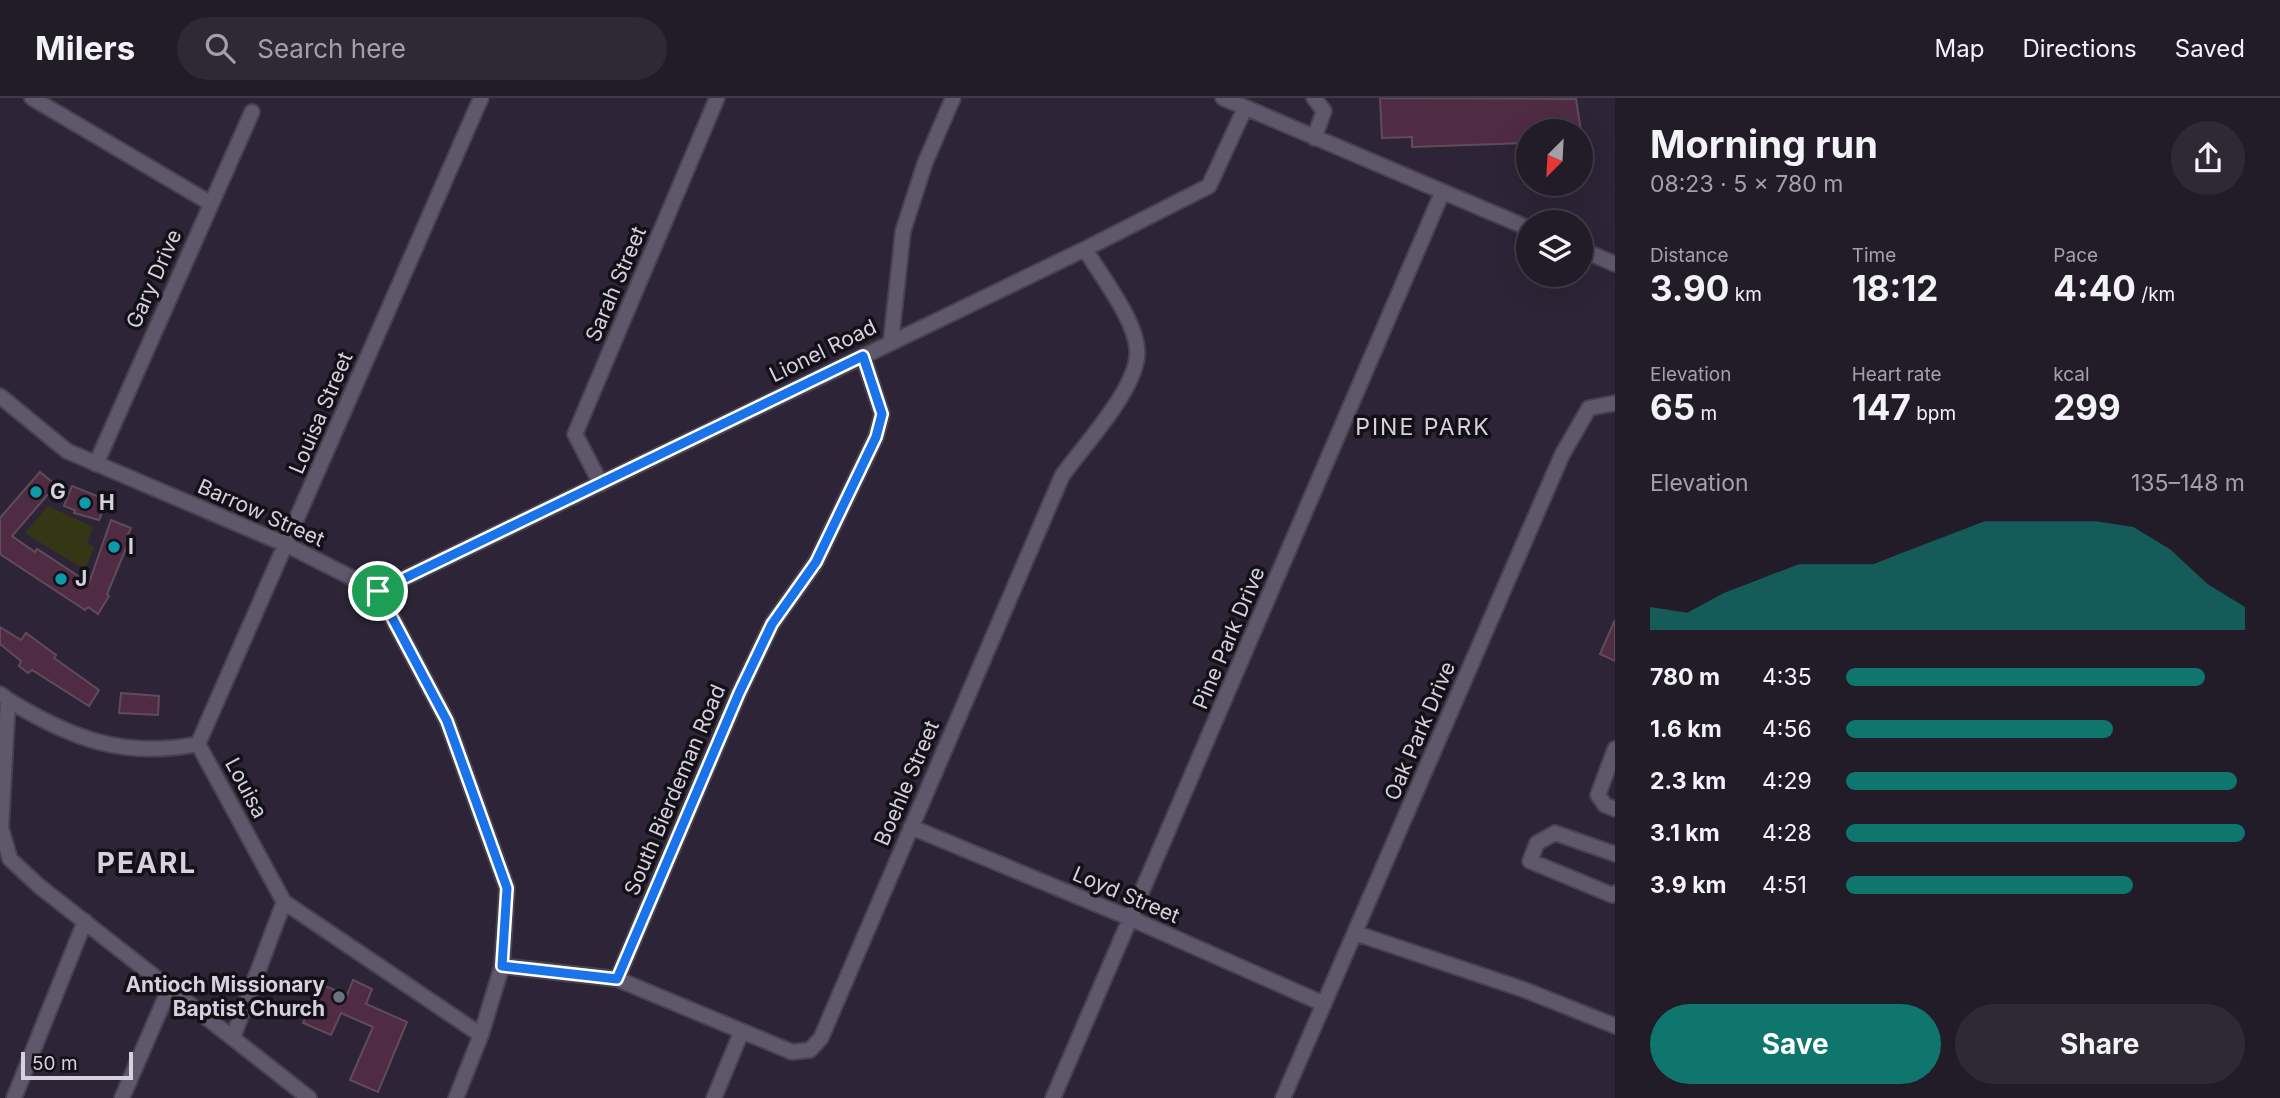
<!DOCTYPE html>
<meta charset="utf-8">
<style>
body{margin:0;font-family:Inter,sans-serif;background:#2e2935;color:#f1f3f6;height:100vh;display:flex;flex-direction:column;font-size:26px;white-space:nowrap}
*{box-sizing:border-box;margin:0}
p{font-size:23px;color:#a2a1a8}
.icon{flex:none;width:38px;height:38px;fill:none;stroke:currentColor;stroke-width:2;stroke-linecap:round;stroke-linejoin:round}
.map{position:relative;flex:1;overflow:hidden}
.drawer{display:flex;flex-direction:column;background:#221c29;width:665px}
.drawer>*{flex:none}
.needle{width:46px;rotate:204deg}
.buttons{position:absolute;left:1516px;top:21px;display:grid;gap:14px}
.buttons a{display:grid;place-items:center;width:77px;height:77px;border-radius:50%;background:#221c29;box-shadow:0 7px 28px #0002,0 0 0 2px #3f3a46;font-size:35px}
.scale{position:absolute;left:21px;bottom:18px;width:112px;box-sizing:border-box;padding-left:7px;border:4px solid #d5d1dd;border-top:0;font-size:19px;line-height:24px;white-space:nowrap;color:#d5d1dd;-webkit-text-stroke:5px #131018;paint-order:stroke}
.pin{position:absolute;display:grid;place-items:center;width:60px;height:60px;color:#fff;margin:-30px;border:4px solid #fff;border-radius:50%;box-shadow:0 2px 7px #0007}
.round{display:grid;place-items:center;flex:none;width:74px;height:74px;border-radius:37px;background:#2e2935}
.head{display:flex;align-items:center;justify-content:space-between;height:119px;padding:0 35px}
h1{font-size:38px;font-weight:700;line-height:52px}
.metrics{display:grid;grid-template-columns:repeat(3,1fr);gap:10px;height:119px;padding:7px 35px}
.metrics div{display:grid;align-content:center}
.metrics b{font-size:35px;font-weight:700}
.metrics small{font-size:19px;font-weight:400}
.metrics p{font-size:19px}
.chart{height:196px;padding:14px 35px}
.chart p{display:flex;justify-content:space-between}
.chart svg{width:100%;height:126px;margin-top:7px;fill:#0f766e;opacity:.7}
.primary-button{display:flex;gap:14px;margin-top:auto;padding:14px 35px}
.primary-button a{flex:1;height:80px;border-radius:42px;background:#0f766e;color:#fff;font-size:28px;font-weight:700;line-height:80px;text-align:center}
.primary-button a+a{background:#2e2935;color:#f1f3f6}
ul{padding:0 35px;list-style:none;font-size:23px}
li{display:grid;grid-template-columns:112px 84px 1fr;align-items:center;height:52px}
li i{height:18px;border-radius:9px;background:#0f766e}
header{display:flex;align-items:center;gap:42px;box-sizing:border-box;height:98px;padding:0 35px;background:#221c29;border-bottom:2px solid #3f3a46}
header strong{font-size:33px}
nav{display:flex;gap:38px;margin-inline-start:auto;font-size:24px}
.search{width:490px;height:63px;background:#2e2935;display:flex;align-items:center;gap:18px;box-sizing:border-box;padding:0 24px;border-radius:38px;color:#a2a1a8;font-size:26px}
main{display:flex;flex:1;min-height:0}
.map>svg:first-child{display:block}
</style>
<header>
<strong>Milers</strong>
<div class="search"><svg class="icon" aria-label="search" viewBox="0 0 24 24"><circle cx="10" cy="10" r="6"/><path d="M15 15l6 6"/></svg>Search here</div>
<nav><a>Map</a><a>Directions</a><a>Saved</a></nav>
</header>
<main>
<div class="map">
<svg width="1615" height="1000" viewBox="0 0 1615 1000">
<rect width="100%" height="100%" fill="#2d2537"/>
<path fill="#353614" d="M48,408L93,429L87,445L94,449L85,472L25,435Z"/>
<path fill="#4f2b44" stroke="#604c59" stroke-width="2" d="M1380,0L1576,1L1581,33H1528V45L1412,49V39L1382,40Z
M40,374L56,387L12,438L35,454L37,451L89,485L111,422L131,430L126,442L129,443L107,496L109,498L98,516L88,509L85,512L0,456V420Z
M72,388L107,402L99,422L74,415L75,412L64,408Z
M1615,522V563L1600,556Z
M0,529L21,542L26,535L56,557L54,560L99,592L89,608L32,572L28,575L19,568L21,563L0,546Z
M121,595L159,598L158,617L119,615Z
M353,882L372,891L366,906L407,924L378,994L350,982L373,929L341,915L331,937L303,925L320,886L347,897Z"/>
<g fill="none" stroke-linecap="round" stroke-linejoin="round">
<g stroke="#474150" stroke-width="18">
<path id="minor" d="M32,0L210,105
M1223,0L1528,130
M1314,40L1324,13L1314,0
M1580,151L1615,166
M891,243L903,133L925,65L953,0
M0,298L67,353L287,447L378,493L447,623L507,790L502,868L481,937L456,1000
M96,366L252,14
M601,386L575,336L717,0
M378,493L1085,151L1209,88L1245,10
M0,596L8,602L1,730L10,761L39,788L309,1000
M8,602C70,640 124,661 198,646L284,804L481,937
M198,646L481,0
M1615,651L1598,697L1605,707L1615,711
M911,729L1132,821L1324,906
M1615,756L1555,735L1537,745L1530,763L1612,797L1615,795
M1355,835L1525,892L1615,928
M502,868L617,881L792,954L810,952L821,940L1062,378C1083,348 1141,287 1137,251C1135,221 1101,178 1085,151
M617,881L739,595L772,526L816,464L876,339L882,316L863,258
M233,939L284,804
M14,1000L85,823
M122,1000L170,889
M714,1000L741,935
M1053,1000L1442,95
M1283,1000L1562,357L1589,310L1615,305"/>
</g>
<use href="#minor" stroke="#5f576b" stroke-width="14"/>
</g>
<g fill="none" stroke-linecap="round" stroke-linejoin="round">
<g stroke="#fff" stroke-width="14">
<path id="route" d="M863,258L882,316L876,339L816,464L772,526L739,595L617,881L502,868L507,790L447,623L378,493Z"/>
</g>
<use href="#route" stroke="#1a73e8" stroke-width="9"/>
</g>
<g fill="#0f9aa8" stroke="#131018" stroke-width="2.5">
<circle cx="36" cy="394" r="7"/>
<circle cx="85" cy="405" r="7"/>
<circle cx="114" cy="449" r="7"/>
<circle cx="61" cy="481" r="7"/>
</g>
<circle fill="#6b7280" stroke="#131018" stroke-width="2.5" cx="339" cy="899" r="7"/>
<g text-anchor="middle" stroke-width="7" stroke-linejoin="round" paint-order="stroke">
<g font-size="21" fill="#d5d1dd" stroke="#131018">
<text transform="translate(154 181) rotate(-66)" y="7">Gary Drive</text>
<text transform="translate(616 186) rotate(-67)" y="7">Sarah Street</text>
<text transform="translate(823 253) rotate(-26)" y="7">Lionel Road</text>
<text transform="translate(321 315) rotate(-67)" y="7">Louisa Street</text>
<text transform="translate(261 415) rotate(24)" y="7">Barrow Street</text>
<text transform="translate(1229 540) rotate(-67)" y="7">Pine Park Drive</text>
<text transform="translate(1420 633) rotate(-67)" y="7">Oak Park Drive</text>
<text transform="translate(907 685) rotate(-67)" y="7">Boehle Street</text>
<text transform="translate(246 690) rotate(62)" y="7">Louisa</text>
<text transform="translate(675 692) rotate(-67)" y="7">South Bierdeman Road</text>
<text transform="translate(1126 797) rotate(23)" y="7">Loyd Street</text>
</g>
<g font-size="21" font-weight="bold" fill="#d5d1dd" stroke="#131018" text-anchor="start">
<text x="50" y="401">G</text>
<text x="99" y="412">H</text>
<text x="128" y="456">I</text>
<text x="75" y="488">J</text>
<text x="325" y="894" text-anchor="end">Antioch Missionary<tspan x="325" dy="24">Baptist Church</tspan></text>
</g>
<g font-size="23" letter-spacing="2" fill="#d5d1dd" stroke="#131018">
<text x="1423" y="337">PINE PARK</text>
</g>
<g font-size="28" font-weight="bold" letter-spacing="2" fill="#d5d1dd" stroke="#131018">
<text x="147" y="775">PEARL</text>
</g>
</g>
</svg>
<div class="buttons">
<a><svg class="needle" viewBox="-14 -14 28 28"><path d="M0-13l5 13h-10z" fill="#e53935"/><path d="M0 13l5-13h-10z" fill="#a2a1a8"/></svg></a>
<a><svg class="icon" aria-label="layers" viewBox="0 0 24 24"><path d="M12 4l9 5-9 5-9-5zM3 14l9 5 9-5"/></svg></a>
</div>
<div class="scale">50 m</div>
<div class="pin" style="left:378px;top:493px;background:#1e9e55"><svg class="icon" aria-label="arrive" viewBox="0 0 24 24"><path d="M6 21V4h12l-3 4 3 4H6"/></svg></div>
</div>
<section class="drawer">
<div class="head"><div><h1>Morning run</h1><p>08:23 · 5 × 780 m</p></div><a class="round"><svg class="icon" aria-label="share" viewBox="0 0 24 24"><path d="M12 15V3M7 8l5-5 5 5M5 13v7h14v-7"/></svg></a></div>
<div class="metrics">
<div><p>Distance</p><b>3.90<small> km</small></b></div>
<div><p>Time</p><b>18:12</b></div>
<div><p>Pace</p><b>4:40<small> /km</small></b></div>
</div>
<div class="metrics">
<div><p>Elevation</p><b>65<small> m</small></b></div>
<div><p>Heart rate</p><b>147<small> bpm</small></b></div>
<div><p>kcal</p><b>299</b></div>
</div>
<div class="chart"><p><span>Elevation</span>135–148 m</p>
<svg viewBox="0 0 160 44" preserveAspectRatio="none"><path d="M0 44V36L10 38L20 31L30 26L40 21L50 21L60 21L70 16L80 11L90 6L100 6L110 6L120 6L130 8L140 16L150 28L160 36V44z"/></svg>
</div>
<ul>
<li><b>780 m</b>4:35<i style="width:90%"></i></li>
<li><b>1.6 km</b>4:56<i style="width:67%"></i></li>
<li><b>2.3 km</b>4:29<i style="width:98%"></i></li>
<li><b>3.1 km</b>4:28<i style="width:100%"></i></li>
<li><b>3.9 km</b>4:51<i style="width:72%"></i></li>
</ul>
<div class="primary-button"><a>Save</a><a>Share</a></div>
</section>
</main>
